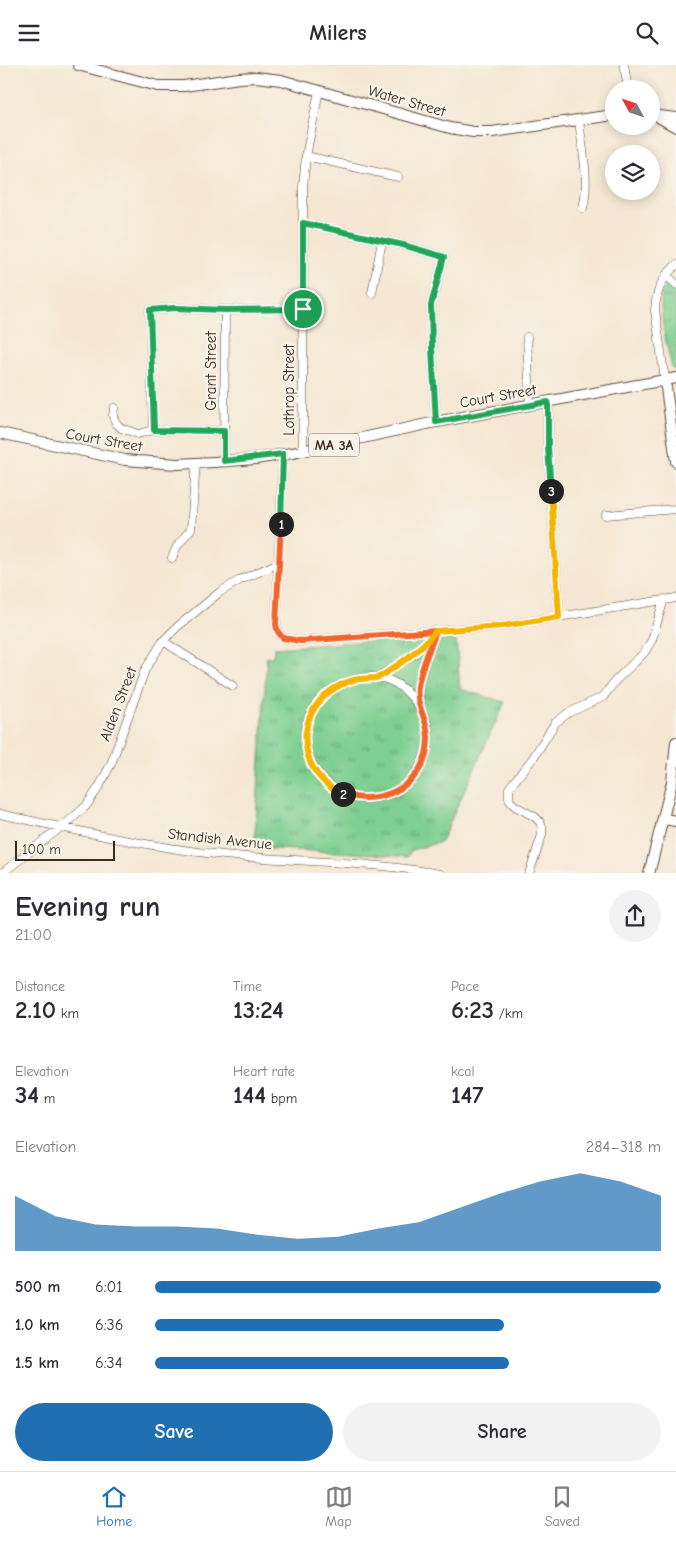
<!DOCTYPE html>
<meta charset="utf-8">
<style>
body{margin:0;font-family:"Comic Neue",sans-serif;background:#f2f2f3;color:#2b2b33;height:100vh;display:flex;flex-direction:column;font-size:19px;white-space:nowrap}
*{box-sizing:border-box;margin:0}
p{font-size:16px;color:#7c7c81}
.icon{flex:none;width:28px;height:28px;fill:none;stroke:currentColor;stroke-width:2;stroke-linecap:round;stroke-linejoin:round}
.map{position:relative;height:808px;overflow:hidden}
.details{display:flex;flex-direction:column;background:#fff;flex:1}
.details>*{flex:none}
.needle{width:32px;rotate:310deg}
.tools{position:absolute;left:605px;top:15px;display:grid;gap:10px}
.tools a{display:grid;place-items:center;width:55px;height:55px;border-radius:50%;background:#fff;box-shadow:0 2px 12px #0003;font-size:25px}
.scale{position:absolute;left:15px;bottom:12px;width:100px;box-sizing:border-box;padding-left:5px;border:2px solid #3b2a1e;border-top:0;font-size:14px;line-height:18px;white-space:nowrap;color:#3b2a1e;-webkit-text-stroke:4px #f7f3e8;paint-order:stroke}
.pin{position:absolute;display:grid;place-items:center;width:42px;height:42px;color:#fff;margin:-21px;border:2px solid #fff;border-radius:50%;box-shadow:0 1px 5px #0007}
.km{position:absolute;width:25px;height:25px;margin:-12px;border-radius:50%;background:#222;color:#fff;font-size:14px;line-height:25px;text-align:center}
.round{display:grid;place-items:center;flex:none;width:52px;height:52px;border-radius:26px;background:#f2f2f3}
.headline{display:flex;align-items:center;justify-content:space-between;height:85px;padding:0 15px}
h1{font-size:28px;font-weight:800;line-height:38px}
.figures{display:grid;grid-template-columns:repeat(3,1fr);gap:8px;height:85px;padding:5px 15px}
.figures div{display:grid;align-content:center}
.figures b{font-size:25px;font-weight:800}
.figures small{font-size:14px;font-weight:400}
.figures p{font-size:14px}
.chart{height:140px;padding:10px 15px}
.chart p{display:flex;justify-content:space-between}
.chart svg{width:100%;height:90px;margin-top:5px;fill:#1f6fb2;opacity:.7}
.action{display:flex;gap:10px;margin-top:auto;padding:10px 15px}
.action a{flex:1;height:58px;border-radius:30px;background:#1f6fb2;color:#fff;font-size:20px;font-weight:800;line-height:58px;text-align:center}
.action a+a{background:#f2f2f3;color:#2b2b33}
ul{padding:0 15px;list-style:none;font-size:16px}
li{display:grid;grid-template-columns:80px 60px 1fr;align-items:center;height:38px}
li i{height:12px;border-radius:6px;background:#1f6fb2}
header{display:flex;justify-content:space-between;align-items:center;height:65px;padding:0 15px;background:#fff;font-size:22px;font-weight:800}
.tab-bar{display:flex;justify-content:space-around;align-items:center;height:70px;border-top:1px solid #e1e1e2;background:#fff;font-size:14px;color:#7c7c81}
.tab-bar a{display:grid;justify-items:center;gap:2px}
.tab-bar .current{color:#1f6fb2}
.map>svg:first-child{display:block}
</style>
<header><svg class="icon" aria-label="menu" viewBox="0 0 24 24"><path d="M4 6h16M4 12h16M4 18h16"/></svg>Milers<svg class="icon" aria-label="search" viewBox="0 0 24 24"><circle cx="10" cy="10" r="6"/><path d="M15 15l6 6"/></svg></header>
<div class="map">
<svg width="676" height="809" viewBox="0 0 676 809">
<defs>
<pattern id="park-tufts" width="24" height="20" patternUnits="userSpaceOnUse" patternTransform="scale(1.25)"><rect width="24" height="20" fill="#7ecf91"/><path d="M3 7l-1-3M5 7V3M7 7l1-3M15 17l-1-3M17 17v-4M19 17l1-3" fill="none" stroke="#68a876"/></pattern>
</defs>
<rect width="100%" height="100%" fill="#f7f3e8"/>
<filter id="ink" filterUnits="userSpaceOnUse"><feTurbulence type="fractalNoise" baseFrequency=".02" numOctaves="2"/><feDisplacementMap in="SourceGraphic" scale="10" xChannelSelector="R" yChannelSelector="G"/><feConvolveMatrix kernelMatrix="1 2 1 2 8 2 1 2 1" color-interpolation-filters="sRGB"/></filter>
<filter id="wash" filterUnits="userSpaceOnUse"><feTurbulence type="fractalNoise" baseFrequency=".0096" numOctaves="4" result="noise"/><feDisplacementMap in="SourceGraphic" scale="20" xChannelSelector="R" yChannelSelector="G"/><feGaussianBlur stdDeviation="1.12" result="paint"/><feColorMatrix in="noise" values="0 0 0 0 0 0 0 0 0 0 0 0 0 0 0 0 0 1.4 0 .05"/><feComposite in="paint" operator="in"/></filter>
<g filter="url(#wash)">
<rect width="100%" height="100%" fill="#f5e7d3"/>
<path fill="url(#park-tufts)" stroke="#5c7c58" d="M669,218L672,219L675,223L676,231L673,234L676,242V304H672C669,288 651,227 669,218Z
M456,570L460,624L505,637L441,777L412,785L407,792L373,789L254,783L267,592H273L274,583Z"/>
</g>
<g filter="url(#ink)">
<g fill="none" stroke-linecap="round" stroke-linejoin="round">
<g stroke="#574639" stroke-width="9">
<path id="minor" d="M624,0L628,24
M579,55C582,84 590,115 583,143
M306,91L398,112
M303,158L403,180L444,192L431,240L432,283L436,357
M666,210L676,219
M372,228L382,176
M527,272L530,339
M665,315L655,245C656,226 662,213 676,200
M548,337V382L559,552
M114,343L113,351L116,358L121,363L138,369L153,365L224,366
M153,365L150,245L175,243L225,245L303,244
M303,386V122L306,91L319,26
M283,389L276,560L278,567L283,573L300,576L502,561L676,533
M224,396L225,245
M606,450L676,444
M172,493L177,481L191,464L196,398
M163,576L233,621
M377,613L416,588L432,572
M419,641C411,630 403,621 391,616C368,606 337,617 321,634C278,679 330,750 387,730C415,721 433,689 427,660C424,648 417,640 418,628C419,607 429,586 436,566
M0,749C74,765 148,782 224,790C296,797 368,796 440,809
M1,809L74,752L86,741L99,722L111,699L145,605L163,576L177,562L220,527L240,515L279,498
M529,809L542,770V762L540,757L535,752L515,741L510,736L509,732V723L533,693L555,658L568,648L603,632L615,616L644,588L652,575L664,534"/>
</g>
<g stroke="#574639" stroke-width="12">
<path id="major" d="M78,0L158,21H184L239,13L256,12L281,15L450,63L473,67H492L614,50
M651,50L676,53
M660,53L676,62
M665,315L676,397
M0,368L125,395L177,399L214,397L255,394L298,387L436,357L676,313
M664,754L676,756
M649,809L672,717L676,677"/>
</g>
<use href="#minor" stroke="#fff" stroke-width="8"/>
<use href="#major" stroke="#fff" stroke-width="10"/>
</g>
</g>
<g fill="none" stroke-linecap="round" stroke-linejoin="round" filter="url(#ink)">
<g stroke="#fff" stroke-width="10">
<path id="split-1" d="M281,459L283,389L224,396V366L154,365L150,245L175,243L225,245L303,244"/>
</g>
<g stroke="#fff" stroke-width="10">
<path id="split-2" d="M281,459L276,560L278,567L283,573L300,576L436,566C430,584 421,602 418,621C415,642 428,653 428,673C428,718 383,743 343,729"/>
</g>
<g stroke="#fff" stroke-width="10">
<path id="split-3" d="M343,729C328,724 314,708 309,694C297,658 318,625 354,615C361,613 369,614 376,613C382,612 388,606 393,603C410,592 423,582 436,566L502,561L559,552L551,426"/>
</g>
<g stroke="#fff" stroke-width="10">
<path id="split-4" d="M303,244V158L403,180L444,192L431,240L432,283L436,357L548,337V382L551,426"/>
</g>
<use href="#split-1" stroke="#22a559" stroke-width="6"/>
<use href="#split-2" stroke="#f0652b" stroke-width="6"/>
<use href="#split-3" stroke="#f5b400" stroke-width="6"/>
<use href="#split-4" stroke="#22a559" stroke-width="6"/>
</g>
<g text-anchor="middle" stroke-width="4.5" stroke-linejoin="round" paint-order="stroke">
<rect fill="#f7f3e8" stroke="#73665b" stroke-width="1" x="309" y="368.5" width="50" height="23" rx="4"/>
<g font-size="14" font-weight="bold" fill="#3b2a1e">
<text x="334" y="385">MA 3A</text>
</g>
<g font-size="15" fill="#3b2a1e" stroke="#f7f3e8">
<text transform="translate(407 36) rotate(16)" y="5">Water Street</text>
<text transform="translate(211 306) rotate(-90)" y="5">Grant Street</text>
<text transform="translate(289 325) rotate(-90)" y="5">Lothrop Street</text>
<text transform="translate(498 331) rotate(-10)" y="5">Court Street</text>
<text transform="translate(104 375) rotate(10)" y="5">Court Street</text>
<text transform="translate(118 639) rotate(-69)" y="5">Alden Street</text>
<text transform="translate(220 774) rotate(6)" y="5">Standish Avenue</text>
</g>
</g>
</svg>
<div class="tools">
<a><svg class="needle" viewBox="-14 -14 28 28"><path d="M0-13l5 13h-10z" fill="#e53935"/><path d="M0 13l5-13h-10z" fill="#7c7c81"/></svg></a>
<a><svg class="icon" aria-label="layers" viewBox="0 0 24 24"><path d="M12 4l9 5-9 5-9-5zM3 14l9 5 9-5"/></svg></a>
</div>
<div class="scale">100 m</div>
<div class="pin" style="left:303px;top:244px;background:#1e9e55"><svg class="icon" aria-label="arrive" viewBox="0 0 24 24"><path d="M6 21V4h12l-3 4 3 4H6"/></svg></div>
<b class="km" style="left:281px;top:459px">1</b>
<b class="km" style="left:343px;top:729px">2</b>
<b class="km" style="left:551px;top:426px">3</b>
</div>
<section class="details">
<div class="headline"><div><h1>Evening run</h1><p>21:00</p></div><a class="round"><svg class="icon" aria-label="share" viewBox="0 0 24 24"><path d="M12 15V3M7 8l5-5 5 5M5 13v7h14v-7"/></svg></a></div>
<div class="figures">
<div><p>Distance</p><b>2.10<small> km</small></b></div>
<div><p>Time</p><b>13:24</b></div>
<div><p>Pace</p><b>6:23<small> /km</small></b></div>
</div>
<div class="figures">
<div><p>Elevation</p><b>34<small> m</small></b></div>
<div><p>Heart rate</p><b>144<small> bpm</small></b></div>
<div><p>kcal</p><b>147</b></div>
</div>
<div class="chart"><p><span>Elevation</span>284–318 m</p>
<svg viewBox="0 0 160 44" preserveAspectRatio="none"><path d="M0 44V17L10 27L20 31L30 32L40 32L50 33L60 36L70 38L80 37L90 33L100 30L110 23L120 16L130 10L140 6L150 10L160 17V44z"/></svg>
</div>
<ul>
<li><b>500 m</b>6:01<i style="width:100%"></i></li>
<li><b>1.0 km</b>6:36<i style="width:69%"></i></li>
<li><b>1.5 km</b>6:34<i style="width:70%"></i></li>
</ul>
<div class="action"><a>Save</a><a>Share</a></div>
</section>
<nav class="tab-bar">
<a class="current"><svg class="icon" aria-label="home" viewBox="0 0 24 24"><path d="M3 11l9-7 9 7M6 9v11h12V9"/></svg>Home</a>
<a><svg class="icon" aria-label="map" viewBox="0 0 24 24"><path d="M3 6l6-2 6 2 6-2v14l-6 2-6-2-6 2zM9 4v14M15 6v14"/></svg>Map</a>
<a><svg class="icon" aria-label="saved" viewBox="0 0 24 24"><path d="M7 4h10v16l-5-4-5 4z"/></svg>Saved</a>
</nav>
